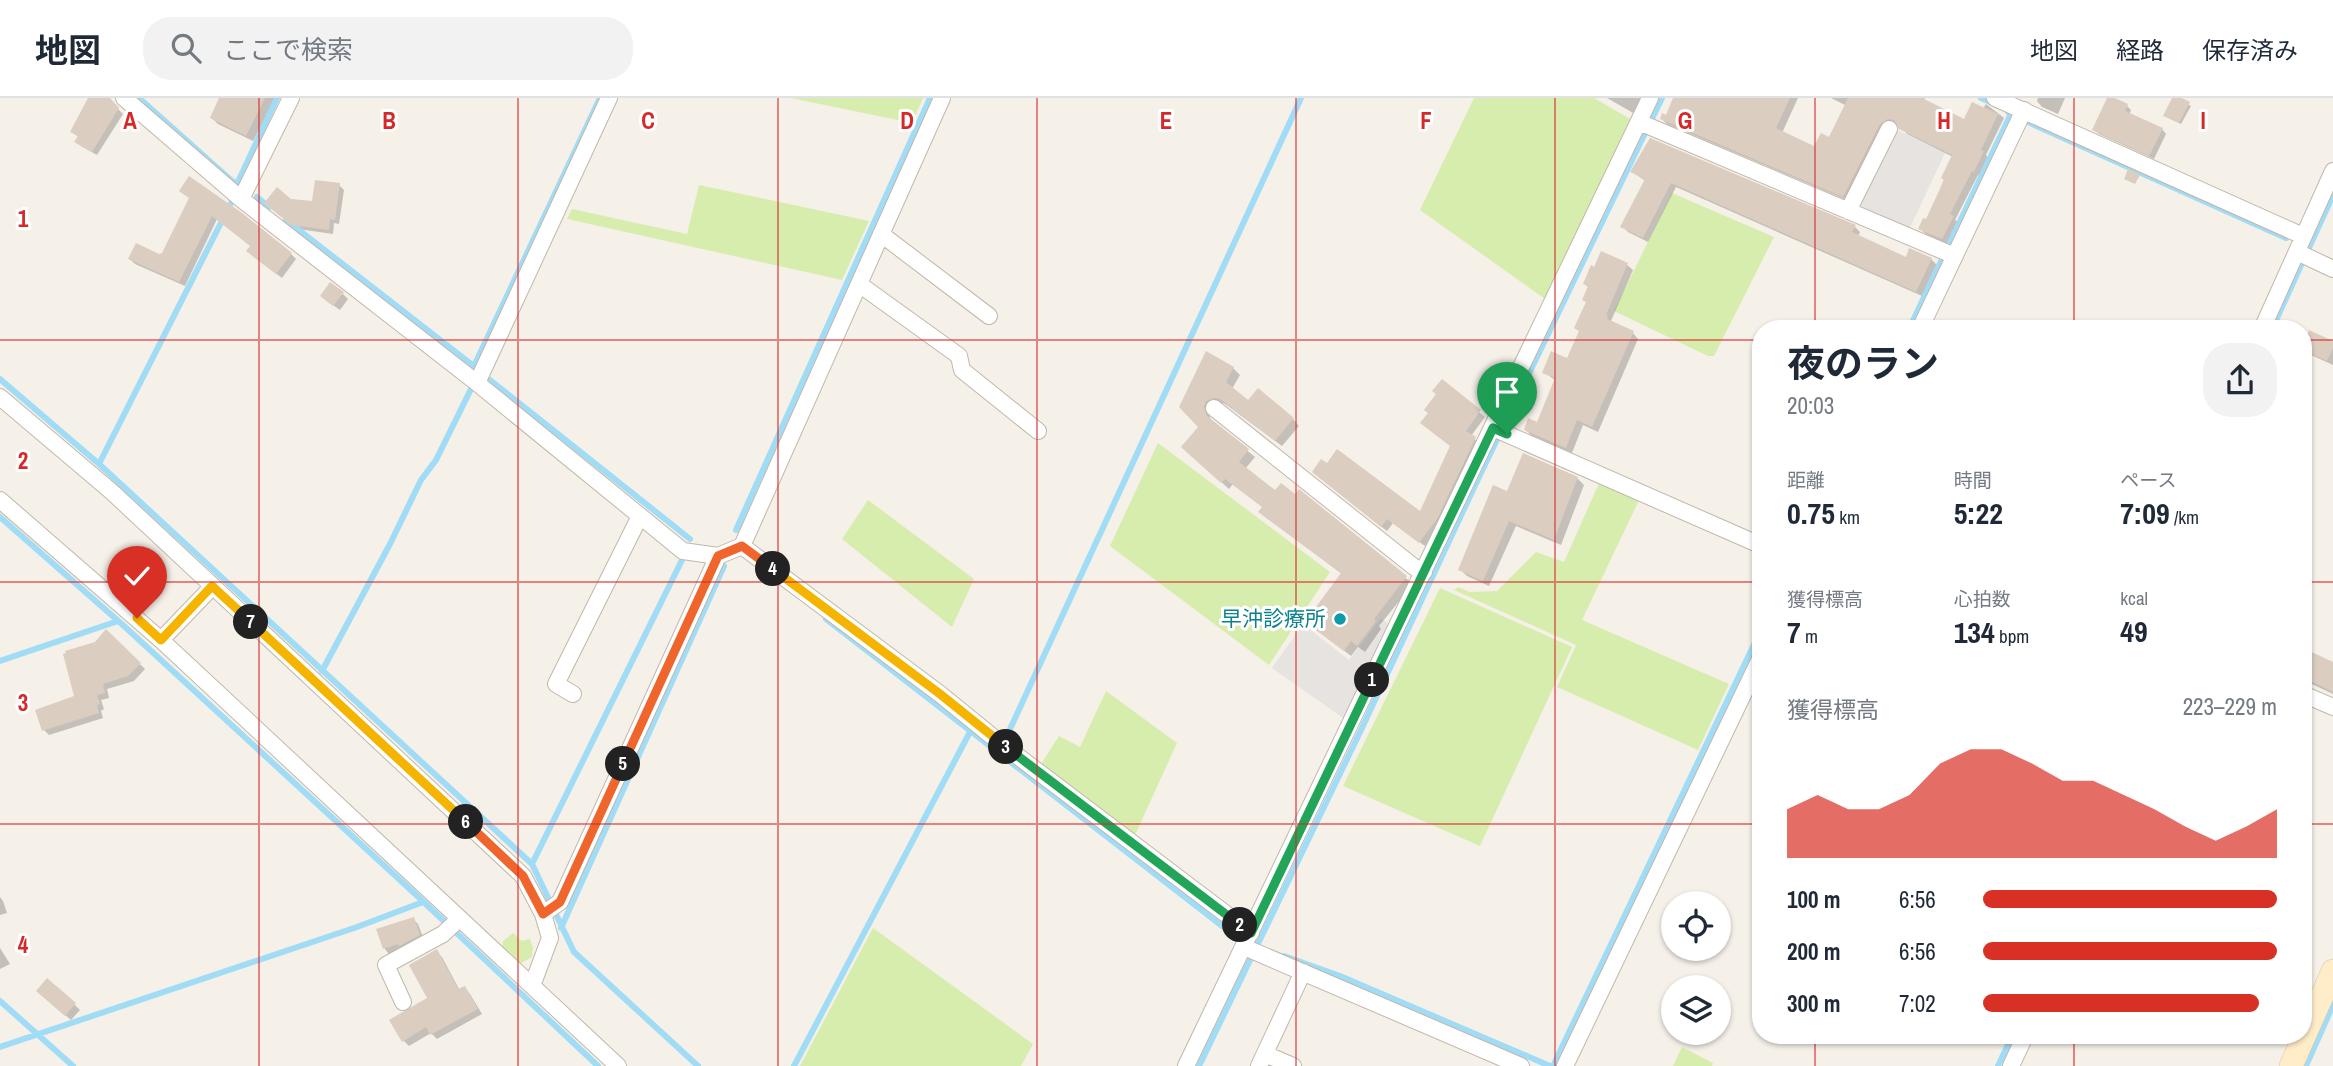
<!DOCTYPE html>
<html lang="ja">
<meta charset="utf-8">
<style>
body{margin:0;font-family:"Archivo Narrow","Noto Sans JP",sans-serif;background:#f2f2f3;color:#1f2937;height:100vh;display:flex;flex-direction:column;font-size:26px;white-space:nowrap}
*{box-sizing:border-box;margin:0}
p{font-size:23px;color:#747a83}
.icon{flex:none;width:38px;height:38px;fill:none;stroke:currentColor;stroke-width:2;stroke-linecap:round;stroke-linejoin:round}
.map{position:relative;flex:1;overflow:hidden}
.side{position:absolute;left:1752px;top:222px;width:560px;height:724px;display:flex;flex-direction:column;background:#fff;border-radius:28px;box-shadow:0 2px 5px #0004}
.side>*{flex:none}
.controls{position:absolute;left:1661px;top:793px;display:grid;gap:14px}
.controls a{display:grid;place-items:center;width:70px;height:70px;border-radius:50%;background:#fff;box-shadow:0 2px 5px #0004;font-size:35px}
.pin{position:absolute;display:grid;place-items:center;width:60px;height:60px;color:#fff;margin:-72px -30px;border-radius:50% 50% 50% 0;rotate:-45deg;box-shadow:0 0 7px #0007}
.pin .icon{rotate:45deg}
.km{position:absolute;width:35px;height:35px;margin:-18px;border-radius:50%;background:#222;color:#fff;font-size:19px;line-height:35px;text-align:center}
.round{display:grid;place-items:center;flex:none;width:74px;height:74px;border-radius:28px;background:#f2f2f3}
.summary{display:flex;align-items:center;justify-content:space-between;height:119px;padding:0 35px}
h1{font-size:38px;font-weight:700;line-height:52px}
.metrics{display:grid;grid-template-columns:repeat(3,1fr);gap:10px;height:119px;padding:7px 35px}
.metrics div{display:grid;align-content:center}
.metrics b{font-size:30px;font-weight:700}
.metrics small{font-size:19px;font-weight:400}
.metrics p{font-size:19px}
.chart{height:196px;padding:14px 35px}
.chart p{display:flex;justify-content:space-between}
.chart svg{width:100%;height:126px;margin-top:7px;fill:#d93025;opacity:.7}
ul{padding:0 35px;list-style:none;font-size:23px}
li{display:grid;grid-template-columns:112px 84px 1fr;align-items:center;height:52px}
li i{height:18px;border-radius:9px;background:#d93025}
header{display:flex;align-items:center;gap:42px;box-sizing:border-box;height:98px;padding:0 35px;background:#fff;border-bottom:2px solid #e0e1e3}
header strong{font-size:33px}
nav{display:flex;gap:38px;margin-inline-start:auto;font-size:24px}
.search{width:490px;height:63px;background:#f2f2f3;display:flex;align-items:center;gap:18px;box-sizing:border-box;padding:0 24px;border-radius:28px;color:#747a83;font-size:26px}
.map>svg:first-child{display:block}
</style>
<header>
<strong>地図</strong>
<div class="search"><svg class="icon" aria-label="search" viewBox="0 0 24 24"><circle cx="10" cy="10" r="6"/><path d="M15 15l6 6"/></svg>ここで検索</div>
<nav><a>地図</a><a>経路</a><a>保存済み</a></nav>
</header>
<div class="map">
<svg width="2333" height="968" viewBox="0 0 2333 968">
<rect width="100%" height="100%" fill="#f5f0e8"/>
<path fill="#d7edae" d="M791,0H923L912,25Z
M1474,0H1594L1632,22L1545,201L1420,112Z
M699,87L869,123L842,182L567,121L572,111L687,136Z
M1672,95L1774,139L1714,258H1708L1614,213Z
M1158,345L1330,474L1269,567L1110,448Z
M1600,383L1640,400L1582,522L1729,586L1698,652L1557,589L1576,547L1454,492L1458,489L1470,494L1497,493L1536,454L1564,464Z
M868,402L974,481L952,529L842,441Z
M1440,490L1572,549L1480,748L1343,688Z
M1106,593L1177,645L1135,737L1041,666L1059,638L1080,649Z
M873,830L1033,946L1021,968H800Z
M513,835L522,843L530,841L533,850L532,859L518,867L502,851L503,843Z
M1682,949L1713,965L1712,968H1673Z"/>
<path fill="#e6e3e0" d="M1895,31L1945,55L1908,134L1861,114L1858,104Z
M1381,520L1390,527L1343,620L1272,570L1303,526L1349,562Z"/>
<path fill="#0003" d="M93,0H107L123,16L97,57L81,48L77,44L79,39L72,34Z
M222,0H276L253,43L218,26L212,20Z
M1607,0H1643L1635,16Z
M1675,0H1798L1782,35L1815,50L1830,42L1847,8L1831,0H1925L1923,3L1964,23L1983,11L1986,6L2004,20L1986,57L1988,60L1980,78L1978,77L1955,122L1958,124L1948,146L1926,136L1920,131L1927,124L1953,59L1907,36L1899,26L1890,27L1849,103L1667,26L1662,21L1667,19Z
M2038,0H2065L2058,16L2042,9L2037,3Z
M2109,0L2127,8L2131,12L2129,17L2162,31L2166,36L2154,61L2099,36L2094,32Z
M2174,0L2191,8L2181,26L2167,19Z
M1632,74L1855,129L1860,134L1858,139L1906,161H1931L1937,167L1922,198L1676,89L1648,144L1628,134L1623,128L1646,83Z
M339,87L344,92L339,126L334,125L333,136L298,131L271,110L314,105Z
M191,101L291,156L296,161L282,180L253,158L252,148L217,121L185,188L135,166L130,161L160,158L163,156Z
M1602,155L1627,167L1633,172L1611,223L1633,235L1638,241L1598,334L1583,327L1572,355L1532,338L1526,332L1538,326L1556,283L1544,274L1568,262L1580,234L1576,230L1587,205L1589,190L1585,186L1595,171Z
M343,196L348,201L340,212L327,203Z
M2310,235L2333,245V267L2309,256L2303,251Z
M1233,270L1240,277L1232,291L1248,305L1293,321L1299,328L1282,348L1228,308L1223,305L1213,309L1209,317L1212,324L1255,359L1245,371L1275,395L1296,399L1300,394L1413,486L1379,528L1381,531L1365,554L1358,549L1351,558L1314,530L1342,476L1267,420L1264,410L1233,386L1229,391L1190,356L1201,329L1181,308Z
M1442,284L1485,319L1471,338L1480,346L1441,426L1425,448L1393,425L1387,433L1319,379L1421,416L1452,349L1430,315Z
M1577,380L1584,387L1561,447L1516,428L1489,488L1467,478L1460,471L1508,395Z
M106,533L145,571L134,583L107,591L109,600L101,602L104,611L101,613L103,620L49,637L44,632L76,599L96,545Z
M2303,552L2332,565L2333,563V596L2303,582Z
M0,799L3,803L7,815L0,817Z
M413,821L418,826L424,842L389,856L384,850Z
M0,850L10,866L0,871Z
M436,854L442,859L460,893L464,890L470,896L482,916L437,941L431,935L409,948L403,942L430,901Z
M43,898L74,906L80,912L71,922Z"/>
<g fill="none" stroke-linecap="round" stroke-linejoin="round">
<path stroke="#a0dcf6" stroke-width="6" d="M139,0L233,84L239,85
M1981,0L1993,5
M2006,11L2010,16L2286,140
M238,84L277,0
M257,99L269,109
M286,122L475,269
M1909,231L2009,20L2011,12
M2272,231L2333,97
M474,268L600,0
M0,281L99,366L532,766L574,854L698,968
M490,282L690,441
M99,366L231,105
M0,419L124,528L413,794L598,968
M736,432L930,0
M826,521L1231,835
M0,563L118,523
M322,573L390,446L421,382L436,362L471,291
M999,655L1301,0
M532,766L682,462
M561,830L724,468
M1284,858L1340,878L1550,968
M0,903L73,968
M0,949L357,829L423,804
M794,968L971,632
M1199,968L1361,632L1478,381L1662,0
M1553,968L1760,534
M1998,968L2012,938
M2306,968L2333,907"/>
</g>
<path fill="#dbcdbf" d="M88,0H110L119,10L92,54L74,44L78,38L70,34Z
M219,0H265L246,38L210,20Z
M1673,0H1790L1776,30L1814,48L1821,35L1829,39L1848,0H1922L1964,21L1972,4L1998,16L1981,52L1984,53L1974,74L1972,73L1950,116L1954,118L1942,141L1918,131L1923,120L1926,121L1939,93L1944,82L1941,80L1952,57L1899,31L1894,22L1888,21L1880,26L1843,99L1660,21L1662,15L1666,17Z
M2107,0H2115L2128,6L2125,13L2163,30L2149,58L2092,32Z
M2172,0H2182L2190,4L2179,25L2163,18Z
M1650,40L1856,127L1852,134L1906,159L1909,150L1932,160L1916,194L1671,85L1643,140L1620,129L1645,81L1630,74Z
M2128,71L2140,77L2135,86L2124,81Z
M189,78L242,115L292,155L276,176L246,153L250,148L212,118L179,184L128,161L136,145L159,156L162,155L189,100L179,93Z
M315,82L340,85L335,122L330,121L329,132L291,127L264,105L277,89L291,101L312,103Z
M1601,153L1628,165L1606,217L1608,218L1607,221L1634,233L1592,329L1577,322L1566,350L1524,332L1528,320L1537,324L1555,280L1542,275L1551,253L1567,260L1579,233L1574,230L1586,204L1582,202L1588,188L1583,186L1591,167L1594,169Z
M330,184L344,194L333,208L320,198Z
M2309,232L2333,243V250L2327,263L2303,252Z
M1206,253L1234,269L1226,284L1248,302L1258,290L1294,320L1275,343L1220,301L1215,300L1206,303L1204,309L1207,318L1249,351L1239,364L1275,392L1281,385L1295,396L1299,391L1407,478L1374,521L1376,523L1357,548L1351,543L1344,553L1305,524L1341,475L1258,414L1262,409L1225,381L1221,385L1181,349L1198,329L1179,309Z
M1442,281L1481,312L1466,333L1476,339L1437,421L1419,445L1387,421L1381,429L1312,374L1321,361L1327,365L1337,351L1420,413L1450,348L1420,325L1428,315L1424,312L1436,296L1432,293Z
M1523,355L1578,379L1554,442L1509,423L1483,483L1458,472L1493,387L1507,393Z
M106,531L141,565L128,578L103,586L105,595L97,597L100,606L97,607L99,615L42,633L35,612L74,598L63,556L66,555L65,553L95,544Z
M2303,550L2333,564V594L2303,579Z
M414,819L420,837L399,848L398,846L383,851L376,831Z
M437,851L458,891L465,888L478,911L430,937L426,929L402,944L389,922L427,900L409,867Z
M47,880L76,905L65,918L36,893Z"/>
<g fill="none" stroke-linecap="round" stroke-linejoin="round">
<g stroke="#c2b7aa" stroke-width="18">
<path id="street" d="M124,0L241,101L477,285L683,453L718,458L742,448L942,0
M1995,0L2303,138
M1639,24L1955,158
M241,101L291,0
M1848,113L1889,31
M881,136L989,218
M2297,154L2333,171
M859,186L959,258L962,272L1038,333
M1920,231L2024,12
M2262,231L2333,73
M477,285L609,0
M0,299L112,394L523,778L543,816L560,804L718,458
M1214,310L1414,469L1424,474
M1493,330L1760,447
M0,402L161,542L618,968
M742,448L940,596L999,644L1251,835
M161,542L213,488
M573,596L556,586L640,418
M2303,596L2333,609
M1244,849L1521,968
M532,888L550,840L543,816
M403,904L386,867L443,836L459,821
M1265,956L1293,968
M1186,968L1650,0
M1259,968L1303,874
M1565,968L1760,561
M2011,968L2025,938"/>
</g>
<g stroke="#dcc396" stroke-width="24">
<path id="secondary" d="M2291,968L2333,873"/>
</g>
<use href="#street" stroke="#fff" stroke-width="16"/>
<use href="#secondary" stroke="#ffecc8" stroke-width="23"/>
</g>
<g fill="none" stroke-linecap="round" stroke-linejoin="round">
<g stroke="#fff" stroke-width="14">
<path id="split-1" d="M1372,582L1493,330L1507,336"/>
</g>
<g stroke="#fff" stroke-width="14">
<path id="split-2" d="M1240,827L1251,835L1372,582"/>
</g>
<g stroke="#fff" stroke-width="14">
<path id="split-3" d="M1006,649L1240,827"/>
</g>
<g stroke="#fff" stroke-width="14">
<path id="split-4" d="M773,471L940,596L1006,649"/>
</g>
<g stroke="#fff" stroke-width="14">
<path id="split-5" d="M623,666L718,458L742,448L773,471"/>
</g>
<g stroke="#fff" stroke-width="14">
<path id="split-6" d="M466,724L523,778L543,816L560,804L623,666"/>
</g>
<g stroke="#fff" stroke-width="14">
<path id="split-7" d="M251,524L466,724"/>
</g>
<g stroke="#fff" stroke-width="14">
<path id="split-8" d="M137,520L161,542L212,488L251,524"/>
</g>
<use href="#split-1" stroke="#22a559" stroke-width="9"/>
<use href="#split-2" stroke="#22a559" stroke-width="9"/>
<use href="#split-3" stroke="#22a559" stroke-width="9"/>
<use href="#split-4" stroke="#f5b400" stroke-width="9"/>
<use href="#split-5" stroke="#f0652b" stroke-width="9"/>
<use href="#split-6" stroke="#f0652b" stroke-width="9"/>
<use href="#split-7" stroke="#f5b400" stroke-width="9"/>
<use href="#split-8" stroke="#f5b400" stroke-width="9"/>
</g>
<path fill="none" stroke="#d62828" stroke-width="2" stroke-opacity="0.55" d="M259,0V968M518,0V968M778,0V968M1037,0V968M1296,0V968M1555,0V968M1815,0V231M2074,0V231M0,242H1760M2303,242H2333M0,484H1760M2303,484H2333M0,726H1760M2303,726H2333M1815,938V968M2074,938V968"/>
<circle fill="#0f9aa8" stroke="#fff" stroke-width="2.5" cx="1340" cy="521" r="7"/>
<g text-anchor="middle" stroke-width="6" stroke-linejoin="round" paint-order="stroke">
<g font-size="21" fill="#0d838f" stroke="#fff" text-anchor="end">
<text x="1326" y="528">早沖診療所</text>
</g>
</g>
<g font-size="23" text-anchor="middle" font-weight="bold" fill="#d62828" stroke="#fff" stroke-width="6" stroke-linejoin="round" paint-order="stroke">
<text x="130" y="31">A</text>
<text x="389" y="31">B</text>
<text x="648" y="31">C</text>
<text x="907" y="31">D</text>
<text x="1166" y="31">E</text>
<text x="1426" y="31">F</text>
<text x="1685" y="31">G</text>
<text x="1944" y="31">H</text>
<text x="2203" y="31">I</text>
<text x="23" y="129">1</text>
<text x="23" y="371">2</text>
<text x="23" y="613">3</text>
<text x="23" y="855">4</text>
</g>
</svg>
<div class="controls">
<a><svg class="icon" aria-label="locate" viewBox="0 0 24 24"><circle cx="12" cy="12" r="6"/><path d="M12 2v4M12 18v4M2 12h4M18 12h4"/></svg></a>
<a><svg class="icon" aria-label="layers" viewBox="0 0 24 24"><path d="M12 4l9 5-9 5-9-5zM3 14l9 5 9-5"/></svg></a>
</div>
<div class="pin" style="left:1507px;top:336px;background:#1e9e55"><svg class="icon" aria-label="arrive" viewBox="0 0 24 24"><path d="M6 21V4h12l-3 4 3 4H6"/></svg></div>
<div class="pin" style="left:137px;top:520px;background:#d93025"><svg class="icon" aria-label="check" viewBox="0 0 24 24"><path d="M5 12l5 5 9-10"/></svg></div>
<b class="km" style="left:1372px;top:582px">1</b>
<b class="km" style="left:1240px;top:827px">2</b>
<b class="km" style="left:1006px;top:649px">3</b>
<b class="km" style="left:773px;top:471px">4</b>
<b class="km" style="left:623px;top:666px">5</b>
<b class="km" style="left:466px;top:724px">6</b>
<b class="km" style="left:251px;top:524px">7</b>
<section class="side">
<div class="summary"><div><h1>夜のラン</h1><p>20:03</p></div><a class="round"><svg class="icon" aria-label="share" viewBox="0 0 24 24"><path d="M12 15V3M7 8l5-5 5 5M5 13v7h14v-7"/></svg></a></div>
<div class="metrics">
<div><p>距離</p><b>0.75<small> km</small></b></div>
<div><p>時間</p><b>5:22</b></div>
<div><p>ペース</p><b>7:09<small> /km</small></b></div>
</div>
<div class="metrics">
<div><p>獲得標高</p><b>7<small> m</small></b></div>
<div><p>心拍数</p><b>134<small> bpm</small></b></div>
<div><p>kcal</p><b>49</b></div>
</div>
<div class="chart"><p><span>獲得標高</span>223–229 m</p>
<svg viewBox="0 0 160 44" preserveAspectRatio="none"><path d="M0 44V27L10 22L20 27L30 27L40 22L50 11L60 6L70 6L80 11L90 17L100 17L110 22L120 27L130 33L140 38L150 33L160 27V44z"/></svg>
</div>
<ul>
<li><b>100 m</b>6:56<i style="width:100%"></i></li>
<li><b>200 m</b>6:56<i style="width:100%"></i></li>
<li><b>300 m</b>7:02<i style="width:94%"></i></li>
</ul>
</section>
</div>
